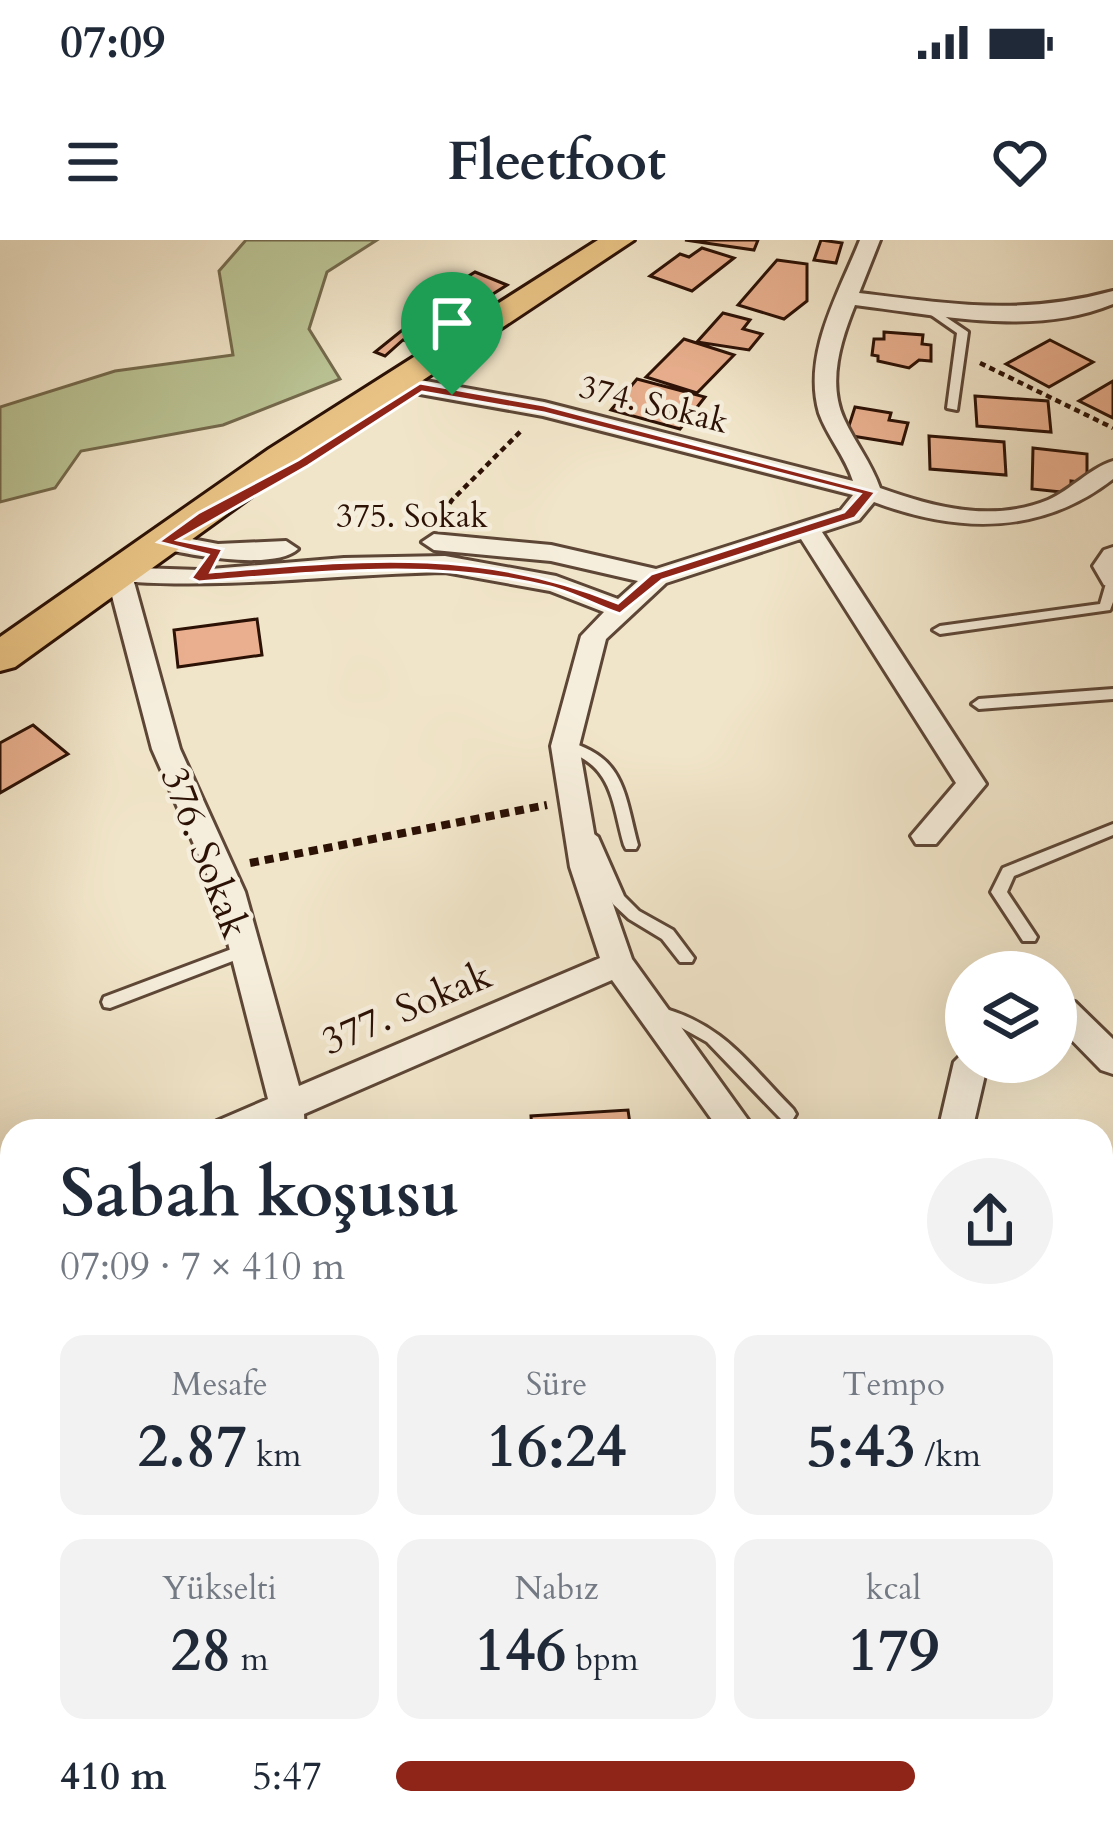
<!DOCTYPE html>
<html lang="tr">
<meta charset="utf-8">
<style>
body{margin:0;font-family:Cardo,serif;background:#f2f2f3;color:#1f2937;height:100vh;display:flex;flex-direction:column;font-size:45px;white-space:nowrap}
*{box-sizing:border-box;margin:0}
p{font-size:39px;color:#747a83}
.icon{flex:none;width:66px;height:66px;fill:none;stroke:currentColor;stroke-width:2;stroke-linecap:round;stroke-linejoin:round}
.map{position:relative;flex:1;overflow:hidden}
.details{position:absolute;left:0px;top:879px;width:1113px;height:729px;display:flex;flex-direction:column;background:#fff;border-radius:36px 36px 0 0;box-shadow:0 12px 48px #0002}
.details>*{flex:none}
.buttons{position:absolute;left:945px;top:711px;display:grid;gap:24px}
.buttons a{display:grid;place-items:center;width:132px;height:132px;border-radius:50%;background:#fff;box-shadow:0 12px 48px #0002;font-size:60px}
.pin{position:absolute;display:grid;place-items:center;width:102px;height:102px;color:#fff;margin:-123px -51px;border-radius:50% 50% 50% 0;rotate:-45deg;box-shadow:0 0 12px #0007}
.pin .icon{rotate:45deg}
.round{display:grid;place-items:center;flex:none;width:126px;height:126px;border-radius:63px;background:#f2f2f3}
.headline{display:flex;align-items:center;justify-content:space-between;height:204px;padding:0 60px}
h1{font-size:66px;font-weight:800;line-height:90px}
.stats{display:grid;grid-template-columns:repeat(3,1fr);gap:18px;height:204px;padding:12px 60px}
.stats div{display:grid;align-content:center;border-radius:24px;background:#f2f2f3;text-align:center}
.stats b{font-size:60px;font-weight:800}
.stats small{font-size:33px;font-weight:400}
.stats p{font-size:33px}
ul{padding:0 60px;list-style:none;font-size:39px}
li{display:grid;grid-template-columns:192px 144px 1fr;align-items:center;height:90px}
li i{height:30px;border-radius:15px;background:#8f2418}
.status{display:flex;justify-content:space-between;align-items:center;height:84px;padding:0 60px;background:#fff;direction:ltr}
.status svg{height:33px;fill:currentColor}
header{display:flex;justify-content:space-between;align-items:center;height:156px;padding:0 60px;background:#fff;font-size:54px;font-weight:800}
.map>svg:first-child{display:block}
</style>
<div class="status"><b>07:09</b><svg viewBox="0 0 49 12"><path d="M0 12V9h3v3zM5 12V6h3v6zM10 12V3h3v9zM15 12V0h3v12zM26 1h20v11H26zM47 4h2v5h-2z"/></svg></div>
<header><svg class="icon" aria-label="menu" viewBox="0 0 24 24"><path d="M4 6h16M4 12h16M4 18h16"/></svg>Fleetfoot<svg class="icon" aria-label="heart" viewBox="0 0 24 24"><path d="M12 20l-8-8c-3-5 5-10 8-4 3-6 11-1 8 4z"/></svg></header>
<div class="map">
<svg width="1113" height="1607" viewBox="0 0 1113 1607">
<rect width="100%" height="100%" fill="#f1e5c9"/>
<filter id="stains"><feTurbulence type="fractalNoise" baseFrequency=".00167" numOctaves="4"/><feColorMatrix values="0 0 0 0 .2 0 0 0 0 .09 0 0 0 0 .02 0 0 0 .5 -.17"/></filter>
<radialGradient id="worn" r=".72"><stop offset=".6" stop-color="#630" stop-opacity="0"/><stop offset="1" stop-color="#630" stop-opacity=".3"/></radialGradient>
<path fill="#bbc495" stroke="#746a4d" stroke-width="3" d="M246,0H377L327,32L309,89L340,139L223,185L81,211L55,248L0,262V167L115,131L233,115L219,31Z"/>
<path fill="#e9af8e" stroke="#2c1105" stroke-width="3" d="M685,0H758L754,10Z
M821,0L842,3L836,23L814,20Z
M702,8L734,18L692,51L650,36L680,14L689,17Z
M777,20L807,24V61L784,79L738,65Z
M475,32L507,45L477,64L445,51Z
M426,71L457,81L427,107L403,100L385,116L375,112Z
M723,73L750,80L743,89L762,94L749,110L697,102Z
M884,92L923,95L922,104L931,105V121L919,120L909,128L878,121V116L872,115L874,99H884Z
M684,99L734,115L697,153L646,137Z
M1050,100L1093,122L1049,147L1006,124Z
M637,139L705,157L680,189L611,170Z
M1113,141V178L1079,161Z
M975,156L1048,161L1051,192L977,186Z
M855,167L891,173L889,180L908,183L902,204L846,195Z
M929,196L1004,202L1006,235L930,229Z
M1033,208L1087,214V243L1071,241V253L1032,249Z
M257,379L262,415L178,427L174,390Z
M33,485L68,514L0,553V503Z
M628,870L631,891H532L531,876Z"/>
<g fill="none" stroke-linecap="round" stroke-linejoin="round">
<g stroke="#5d4636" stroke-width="6">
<path id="lane" d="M928,65L968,92L957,170L947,168L957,93L924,70V66Z
M1113,336V362L1110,370L940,394L933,390L940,386L1100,364L1107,340Z
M1113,449V459L979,469L972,464L979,459Z
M565,501C625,516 624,553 638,605L636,609H626L624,605C611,559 613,524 560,509L558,506L560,503Z
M1113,584V595L1014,636L1007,652L1037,697L1035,701H1023L991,652L1003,628Z
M591,592L598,597L624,656L639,671L673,690L694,718L692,722H680L662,699L629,679L613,664L600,640L584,597Z
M245,704L253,710L251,714L110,768L104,767L102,762L104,757Z
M655,766C724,783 746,822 793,869L796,874L793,879L787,881L781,879L707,802L673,783L649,777L647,772L649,767Z
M289,1596H313L308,1607H283Z
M493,1596H515L512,1607H488Z
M701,1596L716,1599L720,1607H690L694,1599Z"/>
</g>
<g stroke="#5d4636" stroke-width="6">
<path id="street" d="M860,0H880L859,53C953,64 1021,76 1113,51V64C1034,97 937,75 855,65C841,100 827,142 844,179C855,203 871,222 880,248C933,267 992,283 1048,260C1071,250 1090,228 1113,221V239C1040,296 957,293 874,262L859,280L822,292L986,544L936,604H916L911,596L956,543L801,299L666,343L606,399L579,506L600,627L632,719L756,891H720L612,740L304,874L305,891H212L217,881L268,859L215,652L152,509L106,333L110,327L199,330L344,318L445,316L556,336L618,359L638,341L551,321L434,310L422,302L434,294L551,305L656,329L841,270L853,255L543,176L420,154L409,147L420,140L544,162L853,241C845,216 827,196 819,173C802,114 839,53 860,0ZM445,332L550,351L604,372L581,396L551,506L570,627L600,718L299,846L245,652L180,509L134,342C238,348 341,334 445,332Z
M165,294L218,304L286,301L298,309C274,331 188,315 156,307L153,302L156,297Z
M1113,307V347L1104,345L1093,326L1104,310Z
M1056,756L1075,762L1113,799V834L1101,830L1056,784Z
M966,810V822H988L972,891H938L954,822Z
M12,993V1029L0,1033V997Z
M1113,1029V1071L1101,1076V1034Z
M12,1484V1537L0,1542V1489Z
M827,1596H890L895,1607H832Z"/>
</g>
<g stroke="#2c1105" stroke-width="6">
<path id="primary" d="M598,0H634L295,225L15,427L0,431V397L269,209Z"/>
</g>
<path stroke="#2c1105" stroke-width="4.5" stroke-dasharray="6 4.5" stroke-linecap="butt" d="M980,123L1113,188
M438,281L452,260L521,191"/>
<path stroke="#2c1105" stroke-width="8" stroke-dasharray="9 6" stroke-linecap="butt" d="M250,623L547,565"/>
<use href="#lane" fill="#f6eedc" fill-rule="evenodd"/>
<use href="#street" fill="#f6eedc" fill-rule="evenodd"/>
<use href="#primary" fill="#e8c284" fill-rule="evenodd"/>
</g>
<path fill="#8f2418" stroke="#fff" stroke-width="3" fill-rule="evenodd" d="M420,143L544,165L876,252L855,278L662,340L620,374C596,366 574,353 550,347C434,318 316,333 199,342L191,338L208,315L158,302L198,273L298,220ZM422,152L544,173L860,254L844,272L651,334L618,363C477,306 357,320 211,332L223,309L178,300L308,226Z"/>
<g text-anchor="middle" stroke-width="9" stroke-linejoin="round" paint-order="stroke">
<g font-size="33" fill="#2c1105" stroke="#f6eedc">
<text transform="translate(654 163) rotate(14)" y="12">374. Sokak</text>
<text x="412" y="287">375. Sokak</text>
</g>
<g font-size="39" fill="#2c1105" stroke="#f6eedc">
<text transform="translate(206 612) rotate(69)" y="14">376. Sokak</text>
<text transform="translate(406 767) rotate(-23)" y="14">377. Sokak</text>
</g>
</g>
<rect width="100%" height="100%" filter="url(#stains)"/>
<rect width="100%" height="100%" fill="url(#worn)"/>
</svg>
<div class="buttons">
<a><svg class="icon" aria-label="layers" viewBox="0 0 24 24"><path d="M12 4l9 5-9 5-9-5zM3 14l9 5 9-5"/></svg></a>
</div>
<div class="pin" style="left:452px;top:155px;background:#1e9e55"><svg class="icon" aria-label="arrive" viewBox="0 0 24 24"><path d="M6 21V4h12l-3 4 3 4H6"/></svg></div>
<section class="details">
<div class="headline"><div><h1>Sabah koşusu</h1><p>07:09 · 7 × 410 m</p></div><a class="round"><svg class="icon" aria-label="share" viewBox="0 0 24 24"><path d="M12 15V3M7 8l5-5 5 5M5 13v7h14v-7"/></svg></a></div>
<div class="stats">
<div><p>Mesafe</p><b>2.87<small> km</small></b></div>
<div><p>Süre</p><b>16:24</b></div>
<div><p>Tempo</p><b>5:43<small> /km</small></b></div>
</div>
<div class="stats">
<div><p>Yükselti</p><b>28<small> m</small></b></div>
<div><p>Nabız</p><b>146<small> bpm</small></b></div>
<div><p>kcal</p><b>179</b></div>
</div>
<ul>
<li><b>410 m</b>5:47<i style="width:79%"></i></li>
</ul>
</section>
</div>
